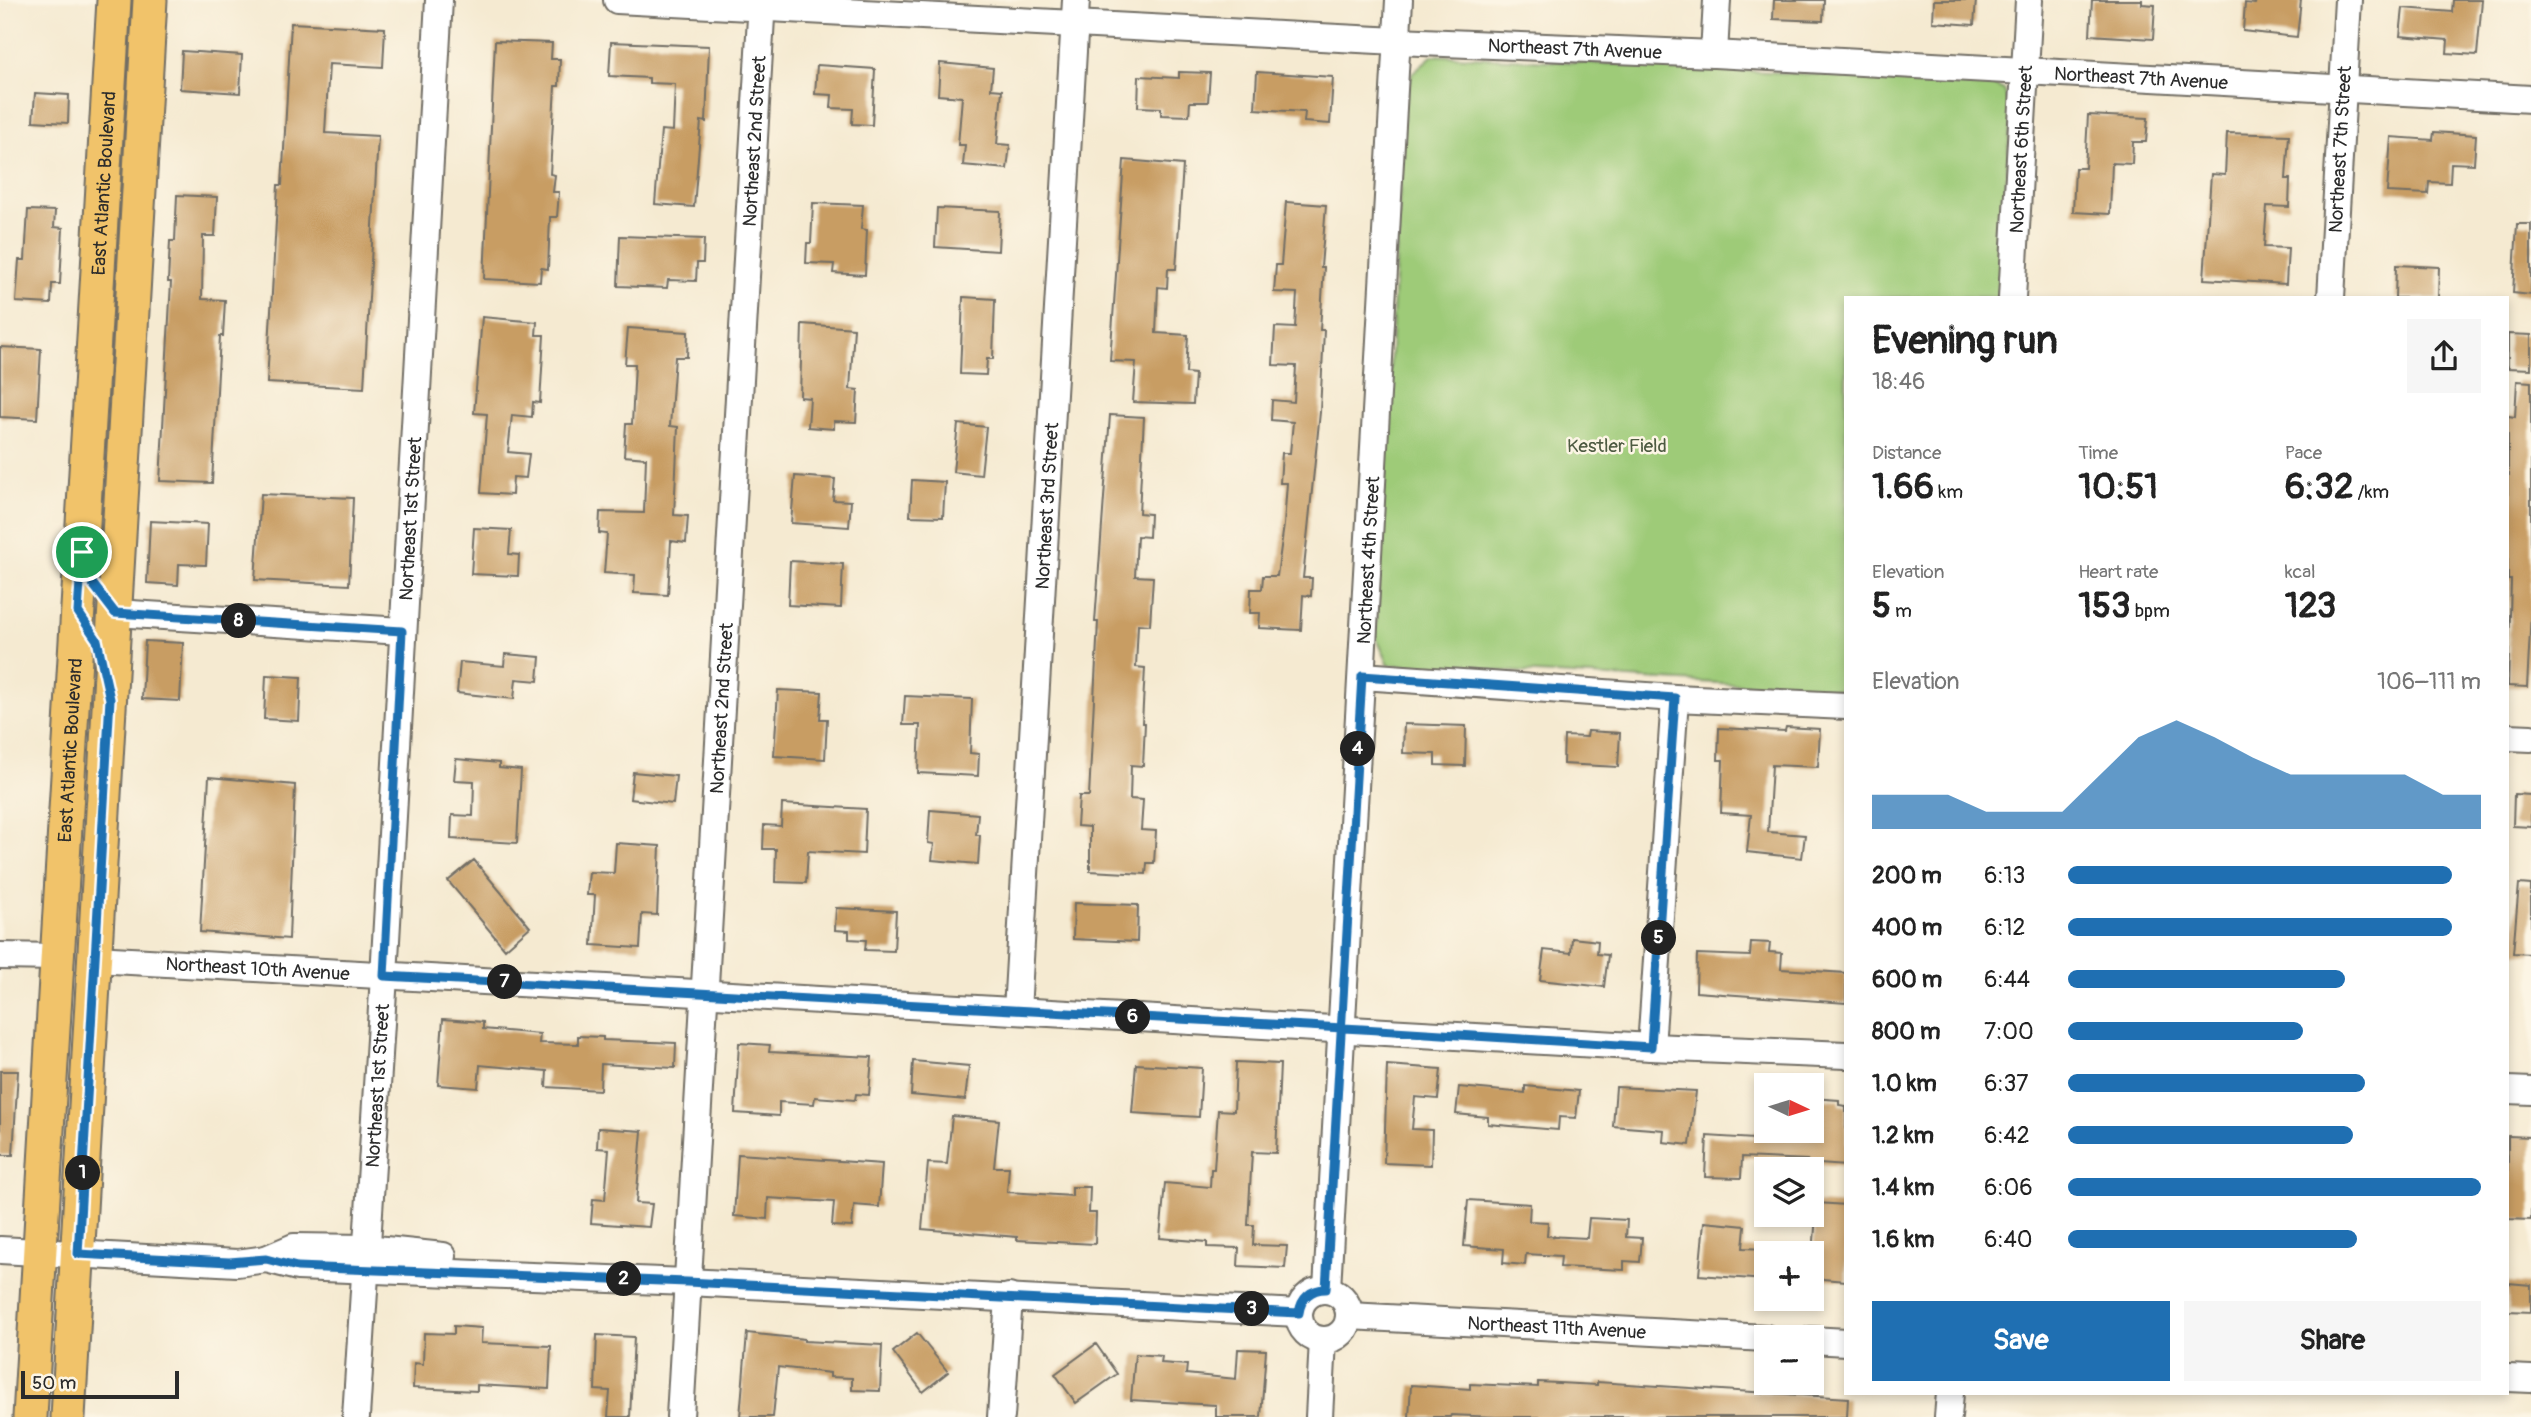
<!DOCTYPE html>
<meta charset="utf-8">
<style>
body{margin:0;font-family:Pangolin,sans-serif;background:#f6f6f6;color:#222;height:100vh;display:flex;flex-direction:column;font-size:26px;white-space:nowrap}
*{box-sizing:border-box;margin:0}
p{font-size:23px;color:#767676}
.icon{flex:none;width:38px;height:38px;fill:none;stroke:currentColor;stroke-width:2;stroke-linecap:round;stroke-linejoin:round}
.map{position:relative;flex:1;overflow:hidden}
.side{position:absolute;left:1844px;top:296px;width:665px;height:1099px;display:flex;flex-direction:column;background:#fff;border-radius:0px;box-shadow:0 4px 10px #0003}
.side>*{flex:none}
.needle{width:46px;rotate:94deg}
.tools{position:absolute;left:1754px;top:1073px;display:grid;gap:14px}
.tools a{display:grid;place-items:center;width:70px;height:70px;border-radius:0px;background:#fff;box-shadow:0 4px 10px #0003;font-size:35px}
.scale{position:absolute;left:21px;bottom:18px;width:158px;box-sizing:border-box;padding-left:7px;border:4px solid #2b2b2b;border-top:0;font-size:19px;line-height:24px;white-space:nowrap;color:#2b2b2b;-webkit-text-stroke:5px #fcf5e5;paint-order:stroke}
.pin{position:absolute;display:grid;place-items:center;width:60px;height:60px;color:#fff;margin:-30px;border:4px solid #fff;border-radius:50%;box-shadow:0 2px 7px #0007}
.km{position:absolute;width:35px;height:35px;margin:-18px;border-radius:50%;background:#222;color:#fff;font-size:19px;line-height:35px;text-align:center}
.round{display:grid;place-items:center;flex:none;width:74px;height:74px;border-radius:0px;background:#f6f6f6}
.headline{display:flex;align-items:center;justify-content:space-between;height:119px;padding:0 28px}
h1{font-size:38px;font-weight:700;line-height:52px}
.stats{display:grid;grid-template-columns:repeat(3,1fr);gap:10px;height:119px;padding:7px 28px}
.stats div{display:grid;align-content:center}
.stats b{font-size:35px;font-weight:700}
.stats small{font-size:19px;font-weight:400}
.stats p{font-size:19px}
.chart{height:196px;padding:14px 28px}
.chart p{display:flex;justify-content:space-between}
.chart svg{width:100%;height:126px;margin-top:7px;fill:#1f6fb2;opacity:.7}
.primary-button{display:flex;gap:14px;margin-top:auto;padding:14px 28px}
.primary-button a{flex:1;height:80px;border-radius:0px;background:#1f6fb2;color:#fff;font-size:28px;font-weight:700;line-height:80px;text-align:center}
.primary-button a+a{background:#f6f6f6;color:#222}
ul{padding:0 28px;list-style:none;font-size:23px}
li{display:grid;grid-template-columns:112px 84px 1fr;align-items:center;height:52px}
li i{height:18px;border-radius:9px;background:#1f6fb2}
.map>svg:first-child{display:block}
</style>
<div class="map">
<svg width="2531" height="1417" viewBox="0 0 2531 1417">
<rect width="100%" height="100%" fill="#fcf5e5"/>
<filter id="ink" filterUnits="userSpaceOnUse"><feTurbulence type="fractalNoise" baseFrequency=".0143" numOctaves="2"/><feDisplacementMap in="SourceGraphic" scale="14" xChannelSelector="R" yChannelSelector="G"/><feConvolveMatrix kernelMatrix="1 2 1 2 8 2 1 2 1" color-interpolation-filters="sRGB"/></filter>
<filter id="wash" filterUnits="userSpaceOnUse"><feTurbulence type="fractalNoise" baseFrequency=".00686" numOctaves="4" result="noise"/><feDisplacementMap in="SourceGraphic" scale="28" xChannelSelector="R" yChannelSelector="G"/><feGaussianBlur stdDeviation="1.57" result="paint"/><feColorMatrix in="noise" values="0 0 0 0 0 0 0 0 0 0 0 0 0 0 0 0 0 1.4 0 .05"/><feComposite in="paint" operator="in"/></filter>
<g filter="url(#wash)">
<rect width="100%" height="100%" fill="#f5ead1"/>
<path fill="#9ecb78" stroke="#647b52" stroke-width="2" d="M1433,55L1989,83L2004,90L2011,110L1999,297L1846,298V690L1389,665L1376,637L1404,106L1412,73Z"/>
<g id="blocks">
<path fill="#c89d64" d="M1774,0H1824L1823,21L1773,19Z
M1934,0H1976L1974,25L1933,22Z
M2092,0H2142V4L2155,5L2153,39L2090,35Z
M2256,0H2301L2297,37L2243,31L2245,3L2255,4Z
M2453,0H2482L2477,55L2447,53L2448,40L2400,36L2403,8L2452,12Z
M291,23L385,28L383,67L329,64L325,133L378,136L364,388L267,383L278,185H282Z
M495,41L552,43L551,59H560L559,86H555L550,174L555,175L553,192H559L557,217H550L548,269L541,268L540,282L484,279Z
M611,42L709,46L706,122L701,121L694,207L655,204L661,130L673,131L675,84L649,83V78L609,76Z
M182,51L242,55L240,93L180,89Z
M940,63L993,68L991,89L1002,90L997,144L1010,145L1007,169L963,165L965,145H958L962,97L938,95Z
M817,65L875,69L872,125L852,124L853,109L831,108L832,95L815,94Z
M1179,72L1210,73L1208,102H1190L1189,116L1161,115V108L1138,107L1139,76L1179,78Z
M1257,72L1333,77L1330,124L1304,122L1305,112L1255,109Z
M35,93L69,95L68,123L33,121Z
M2088,115L2148,118L2146,142H2133L2132,164L2112,163L2110,214L2073,212L2075,168H2085Z
M2434,132L2476,135L2474,164L2451,163L2450,183L2429,182L2428,194L2387,192L2391,137L2433,140Z
M2227,133L2289,135L2286,179H2290L2289,207L2267,206L2264,247L2288,248L2286,284L2204,279L2211,174L2225,175Z
M1124,160L1183,165L1176,269H1168L1167,288L1158,287L1156,333L1188,335L1186,373L1195,374L1193,404L1133,402L1136,362L1110,361Z
M177,195L217,197L215,236H203L202,299L225,300L223,336H220L212,483L160,481L171,282H168L170,241H175Z
M1286,202L1326,205L1321,267H1324L1320,330H1324L1320,412L1303,578H1312L1311,596L1303,595L1301,630L1259,628L1260,613H1250L1251,589H1262L1263,576H1277L1284,525L1287,483H1280L1282,453H1290L1293,422L1271,420L1272,400L1294,402L1296,366L1273,365L1275,327L1295,328L1297,293L1274,292L1276,265H1281Z
M813,203L863,205L861,229L867,230L865,275L833,273L834,264L806,263L807,243H811Z
M937,208L1000,211L998,251L935,247Z
M28,210L55,211L54,227L63,228L60,284H52L51,304L16,302L19,260H25Z
M2517,224H2531V295L2513,293Z
M620,236L704,239L703,263H697L696,281L668,280L667,288L618,286Z
M2396,265L2439,267L2438,298H2395Z
M963,297L995,299L993,359H987L986,375L960,374Z
M482,317L537,322L536,335H544L540,403L533,402L532,417L512,415L508,452L529,454L526,478L513,477L512,495L481,493L487,414L474,413Z
M802,324L854,328L850,389L858,390L856,422L834,421V429L808,427L810,398L800,397Z
M628,328L688,332L687,357H675L670,426L678,427L674,515L688,516L686,543L671,541L668,595L634,593L635,575L604,573L607,534L599,533L600,512L644,513L646,458L624,456L626,424H632L635,364H625Z
M2508,334L2531,335V369L2508,368Z
M0,347L41,349L37,419L0,417Z
M2517,381L2531,382V613L2527,687L2508,686L2511,580H2508V416L2515,417Z
M1110,415L1144,417L1139,513L1150,514L1149,537L1137,536L1135,576L1153,577L1150,625L1138,624L1136,667L1145,668L1142,723H1145L1143,766L1131,765L1130,799L1143,800L1141,830L1156,831L1154,863H1147L1146,874L1090,871V827L1077,826L1079,796H1089L1098,622H1095Z
M958,424L986,427L981,475L953,472Z
M795,476L835,479L833,500L851,501L849,527L791,523Z
M912,480L945,482L943,517L910,516Z
M261,494L353,498L349,585L255,580Z
M150,521L208,524L206,565L179,564L178,585L147,583Z
M474,528L511,530L509,554L519,555L518,576L471,574Z
M790,561L843,564L841,608L788,605Z
M145,641L183,643L180,701L142,699Z
M505,654L540,657L538,681L516,679L514,699L457,693L460,662L504,666Z
M266,675L301,677L299,721L264,719Z
M778,690L822,692L820,719H827L825,759L774,756Z
M905,696L972,699L970,753L979,754L978,776L918,773L920,725H903Z
M1404,724L1466,726L1465,766L1435,765V754L1403,753Z
M1786,727L1820,729L1818,767L1772,765L1768,832L1805,835L1802,858L1747,852L1751,815L1721,813L1723,760H1718L1719,728L1785,731Z
M1588,731L1620,733L1618,767L1563,764L1564,736L1587,737Z
M456,759L499,763V768L521,770L517,843L451,839L452,815L473,816L474,781L454,780Z
M633,772L676,776L673,804L630,799Z
M209,777L295,785L289,939L200,932Z
M2514,794L2531,795V827L2513,826Z
M782,804L866,809L864,854L808,851L806,883L775,882L776,849H763L764,825L781,826Z
M930,810L978,814L976,835H980L978,864L932,860L934,844L928,843Z
M616,843L660,846L657,915L642,914L640,948L592,945L595,895H587L589,872L614,873Z
M474,860L530,927L505,949L448,881Z
M2519,884L2531,885V954L2513,953Z
M1074,903L1138,905L1137,942L1073,939Z
M836,908L896,911L894,951L865,950L866,940L849,939V931L835,930Z
M1572,938L1598,941L1597,954L1608,955L1604,987L1540,980L1544,950L1571,953Z
M1751,942L1770,943L1769,952L1782,953L1781,969L1846,973V1003L1696,992L1697,954L1750,956Z
M443,1019L483,1022V1029L540,1034L539,1043L578,1044V1036L603,1037V1040L676,1043L675,1068L601,1064L600,1090L546,1087L547,1071L480,1065L478,1088L438,1085Z
M739,1043L770,1045L769,1052L872,1057L869,1095L856,1094L855,1100L815,1097L814,1104L779,1102V1116L735,1113Z
M913,1061L969,1066L965,1100L911,1095Z
M1236,1062L1280,1064L1276,1153L1252,1152L1248,1225H1254L1253,1245L1287,1246L1285,1268L1238,1266L1239,1248L1207,1247V1242L1160,1238L1165,1183L1210,1187L1211,1169H1214L1218,1110L1234,1111Z
M1136,1064L1202,1068L1199,1117L1132,1113Z
M1387,1065L1441,1069L1438,1099L1415,1097L1412,1129L1432,1130L1431,1165L1384,1163Z
M0,1071H18L13,1155H0Z
M1525,1086L1579,1091L1576,1118L1559,1117L1558,1130L1488,1124V1117L1456,1114L1459,1087L1525,1093Z
M1616,1087L1696,1091L1690,1145L1663,1142L1664,1130L1613,1126Z
M1811,1098L1839,1100V1105L1846,1106V1166L1806,1163L1807,1160L1742,1157L1741,1178L1705,1177L1707,1136L1754,1139L1755,1130H1811Z
M952,1116L999,1120L994,1167H1009L1007,1192L1072,1196V1187H1090L1089,1213H1096L1095,1244L1017,1240V1237L922,1229L928,1163L947,1164Z
M598,1128L642,1131L636,1203L652,1204L649,1227L591,1223L593,1199L605,1200L609,1149L597,1148Z
M2508,1136L2531,1137V1220L2508,1219Z
M738,1154L882,1164L879,1207L854,1205L852,1227L832,1226L834,1202L768,1198L767,1219L734,1216Z
M1468,1200L1530,1204L1529,1221L1548,1222L1547,1236L1587,1238L1589,1218L1627,1220L1626,1237L1642,1238L1640,1262L1624,1261V1270L1560,1267L1561,1256L1526,1254L1525,1265L1503,1263L1504,1249L1464,1246Z
M1817,1203L1846,1205V1281L1811,1278Z
M1704,1222L1745,1226L1743,1248L1766,1249V1280L1699,1275Z
M2508,1283L2531,1285V1312L2508,1311Z
M454,1326L482,1328L481,1343L551,1346L549,1389L477,1385V1391L413,1388L414,1363L423,1364L424,1333L454,1334Z
M747,1333L804,1339V1341L882,1345L880,1391L852,1390V1378L830,1377V1373L778,1367L773,1417H740Z
M917,1333L948,1372L923,1392L893,1352Z
M597,1335L634,1337L630,1417H608L610,1391L595,1390Z
M1096,1344L1117,1374L1076,1403L1055,1374Z
M1238,1349L1266,1350L1261,1417H1216V1405L1131,1400L1135,1354L1162,1356L1161,1363L1187,1365L1186,1374L1236,1379Z
M1538,1382L1597,1385V1382L1848,1398L1847,1417H1496L1451,1415L1450,1417H1409L1411,1385L1470,1389V1384L1538,1387Z"/>
</g>
</g>
<g filter="url(#ink)">
<use href="#blocks" fill-opacity="0" stroke="#726e65" stroke-width="2"/>
<g fill="none" stroke-linecap="round" stroke-linejoin="round">
<g stroke="#726e65" stroke-width="30">
<g id="minor">
<path id="s1" d="M617,0L1397,41L1714,54L2531,99"/>
<path d="M1714,54L1717,0"/>
<path id="s2" d="M2012,298L2029,0"/>
<path id="s3" d="M2331,298L2348,0"/>
<path d="M115,613L402,631"/>
<path d="M1362,676L1675,698L1846,706"/>
<path d="M2508,737L2531,738"/>
<path d="M0,956L58,957"/>
<path id="s4" d="M95,959L1651,1047L1846,1055"/>
<path id="s5" d="M1017,1011L1076,0"/>
<path d="M1651,1047L1675,698"/>
<path d="M2508,1090L2531,1091"/>
<path d="M0,1250L237,1263L266,1259L294,1247L366,1248L443,1256"/>
<path d="M266,1259L297,1267L687,1282L1299,1313"/>
<path id="s6" d="M1327,1289L1399,0"/>
<circle cx="1324" cy="1315" r="25"/>
<path id="s7" d="M1349,1316L1766,1338"/>
<path d="M1811,1340L1846,1342"/>
<path d="M2508,1378L2531,1379"/>
<path id="s8" d="M356,1417L384,976L439,0"/>
<path id="s9" d="M680,1417L762,0"/>
<path d="M1001,1417L1009,1297"/>
<path d="M1319,1417L1323,1340"/>
<path d="M1948,1417L1950,1393"/>
</g>
</g>
<g stroke="#726e65" stroke-width="37">
<g id="major">
<path id="s10" d="M30,1417L114,0"/>
<path d="M68,1417L150,0"/>
</g>
</g>
<use href="#minor" stroke="#fff" stroke-width="26"/>
<use href="#major" stroke="#f1c36a" stroke-width="33"/>
</g>
</g>
<g fill="none" stroke-linecap="round" stroke-linejoin="round" filter="url(#ink)">
<g stroke="#fff" stroke-width="14">
<path id="route" d="M82,552L78,612L97,640L110,699L78,1254L229,1262L266,1259L297,1267L687,1282L1299,1313C1301,1298 1311,1289 1326,1289L1362,676L1675,698L1651,1047L1362,1029L1343,1028L384,976L402,631L115,613L92,583L82,552"/>
</g>
<use href="#route" stroke="#1f6fb2" stroke-width="9"/>
</g>
<g text-anchor="middle" stroke-width="5" stroke-linejoin="round" paint-order="stroke">
<g font-size="19" fill="#2b2b2b" stroke="#fcf5e5">
<text dy="7" stroke="none"><textPath href="#s1" startOffset="959">Northeast 7th Avenue</textPath></text>
<text dy="7" stroke="none"><textPath href="#s1" startOffset="1526">Northeast 7th Avenue</textPath></text>
<text dy="7" stroke="none"><textPath href="#s9" startOffset="1278">Northeast 2nd Street</textPath></text>
<text dy="7" stroke="none"><textPath href="#s2" startOffset="149">Northeast 6th Street</textPath></text>
<text dy="7" stroke="none"><textPath href="#s3" startOffset="149">Northeast 7th Street</textPath></text>
<text dy="7" stroke="none"><textPath href="#s10" startOffset="1236">East Atlantic Boulevard</textPath></text>
<text dy="7" stroke="none"><textPath href="#s5" startOffset="506">Northeast 3rd Street</textPath></text>
<text dy="7" stroke="none"><textPath href="#s8" startOffset="900">Northeast 1st Street</textPath></text>
<text dy="7" stroke="none"><textPath href="#s6" startOffset="730">Northeast 4th Street</textPath></text>
<text dy="7" stroke="none"><textPath href="#s9" startOffset="710">Northeast 2nd Street</textPath></text>
<text dy="7" stroke="none"><textPath href="#s10" startOffset="668">East Atlantic Boulevard</textPath></text>
<text dy="7" stroke="none"><textPath href="#s4" startOffset="163">Northeast 10th Avenue</textPath></text>
<text dy="7" stroke="none"><textPath href="#s8" startOffset="332">Northeast 1st Street</textPath></text>
<text dy="7" stroke="none"><textPath href="#s7" startOffset="208">Northeast 11th Avenue</textPath></text>
</g>
<g font-size="19" fill="#4e5b42" stroke="#fcf5e5">
<text x="1617" y="452">Kestler Field</text>
</g>
</g>
</svg>
<div class="tools">
<a><svg class="needle" viewBox="-14 -14 28 28"><path d="M0-13l5 13h-10z" fill="#e53935"/><path d="M0 13l5-13h-10z" fill="#767676"/></svg></a>
<a><svg class="icon" aria-label="layers" viewBox="0 0 24 24"><path d="M12 4l9 5-9 5-9-5zM3 14l9 5 9-5"/></svg></a>
<a>+</a>
<a>−</a>
</div>
<div class="scale">50 m</div>
<div class="pin" style="left:82px;top:552px;background:#1e9e55"><svg class="icon" aria-label="arrive" viewBox="0 0 24 24"><path d="M6 21V4h12l-3 4 3 4H6"/></svg></div>
<b class="km" style="left:83px;top:1173px">1</b>
<b class="km" style="left:624px;top:1279px">2</b>
<b class="km" style="left:1252px;top:1309px">3</b>
<b class="km" style="left:1358px;top:749px">4</b>
<b class="km" style="left:1659px;top:938px">5</b>
<b class="km" style="left:1133px;top:1017px">6</b>
<b class="km" style="left:505px;top:982px">7</b>
<b class="km" style="left:239px;top:621px">8</b>
<section class="side">
<div class="headline"><div><h1>Evening run</h1><p>18:46</p></div><a class="round"><svg class="icon" aria-label="share" viewBox="0 0 24 24"><path d="M12 15V3M7 8l5-5 5 5M5 13v7h14v-7"/></svg></a></div>
<div class="stats">
<div><p>Distance</p><b>1.66<small> km</small></b></div>
<div><p>Time</p><b>10:51</b></div>
<div><p>Pace</p><b>6:32<small> /km</small></b></div>
</div>
<div class="stats">
<div><p>Elevation</p><b>5<small> m</small></b></div>
<div><p>Heart rate</p><b>153<small> bpm</small></b></div>
<div><p>kcal</p><b>123</b></div>
</div>
<div class="chart"><p><span>Elevation</span>106–111 m</p>
<svg viewBox="0 0 160 44" preserveAspectRatio="none"><path d="M0 44V32L10 32L20 32L30 38L40 38L50 38L60 25L70 12L80 6L90 12L100 19L110 25L120 25L130 25L140 25L150 32L160 32V44z"/></svg>
</div>
<ul>
<li><b>200 m</b>6:13<i style="width:93%"></i></li>
<li><b>400 m</b>6:12<i style="width:93%"></i></li>
<li><b>600 m</b>6:44<i style="width:67%"></i></li>
<li><b>800 m</b>7:00<i style="width:57%"></i></li>
<li><b>1.0 km</b>6:37<i style="width:72%"></i></li>
<li><b>1.2 km</b>6:42<i style="width:69%"></i></li>
<li><b>1.4 km</b>6:06<i style="width:100%"></i></li>
<li><b>1.6 km</b>6:40<i style="width:70%"></i></li>
</ul>
<div class="primary-button"><a>Save</a><a>Share</a></div>
</section>
</div>
